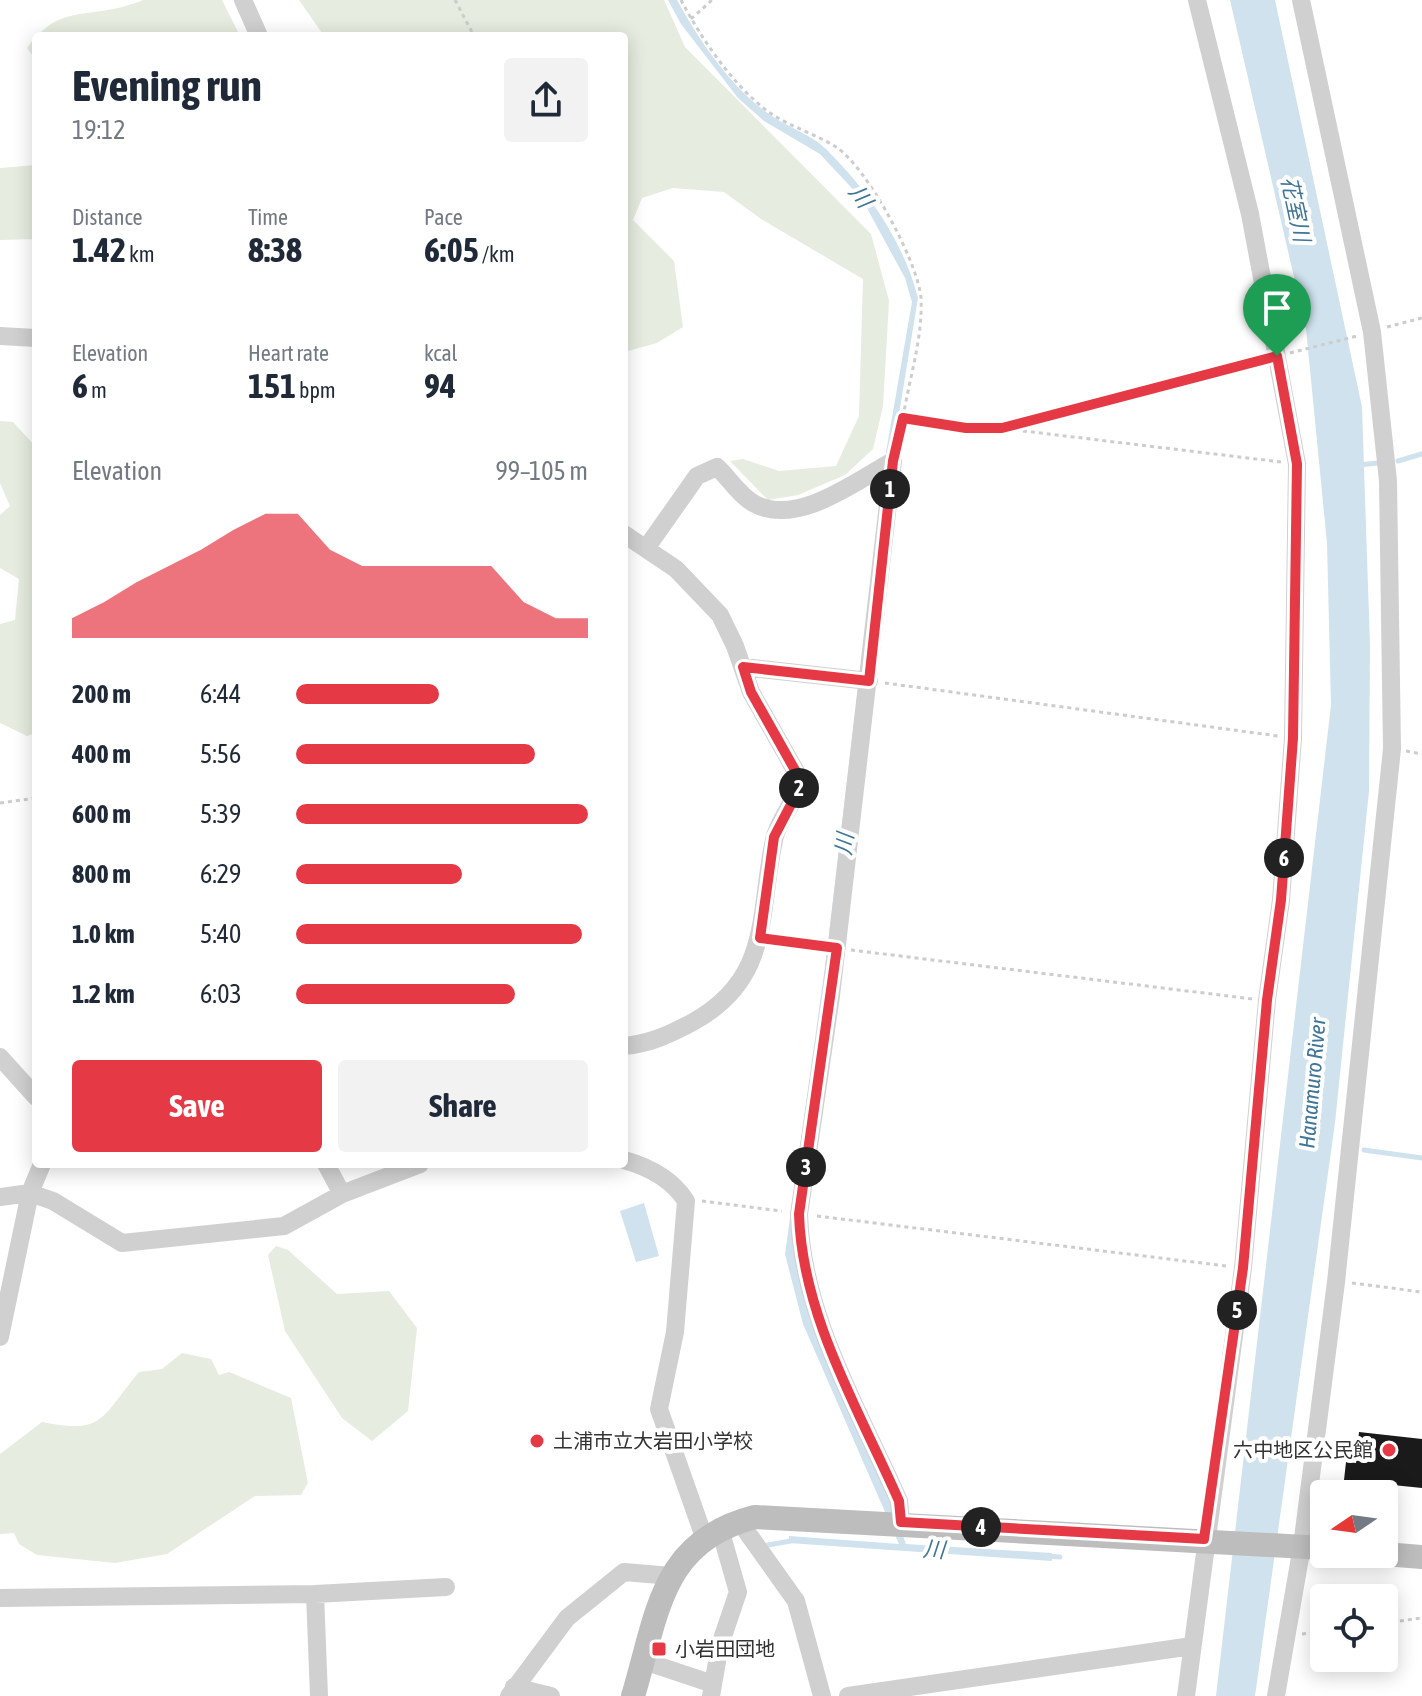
<!DOCTYPE html>
<meta charset="utf-8">
<style>
body{margin:0;font-family:"Asap Condensed","Noto Sans JP",sans-serif;background:#f2f2f3;color:#1f2937;height:100vh;display:flex;flex-direction:column;font-size:30px;white-space:nowrap}
*{box-sizing:border-box;margin:0}
p{font-size:26px;color:#747a83}
.icon{flex:none;width:44px;height:44px;fill:none;stroke:currentColor;stroke-width:2;stroke-linecap:round;stroke-linejoin:round}
.map{position:relative;flex:1;overflow:hidden}
.side{position:absolute;left:32px;top:32px;width:596px;height:1136px;display:flex;flex-direction:column;background:#fff;border-radius:8px;box-shadow:0 4px 20px #0003}
.side>*{flex:none}
.needle{width:52px;rotate:257deg}
.buttons{position:absolute;left:1310px;top:1480px;display:grid;gap:16px}
.buttons a{display:grid;place-items:center;width:88px;height:88px;border-radius:8px;background:#fff;box-shadow:0 4px 20px #0003;font-size:40px}
.pin{position:absolute;display:grid;place-items:center;width:68px;height:68px;color:#fff;margin:-82px -34px;border-radius:50% 50% 50% 0;rotate:-45deg;box-shadow:0 0 8px #0007}
.pin .icon{rotate:45deg}
.km{position:absolute;width:40px;height:40px;margin:-20px;border-radius:50%;background:#222;color:#fff;font-size:22px;line-height:40px;text-align:center}
.round{display:grid;place-items:center;flex:none;width:84px;height:84px;border-radius:8px;background:#f2f2f3}
.headline{display:flex;align-items:center;justify-content:space-between;height:136px;padding:0 40px}
h1{font-size:44px;font-weight:700;line-height:60px}
.metrics{display:grid;grid-template-columns:repeat(3,1fr);gap:12px;height:136px;padding:8px 40px}
.metrics div{display:grid;align-content:center}
.metrics b{font-size:34px;font-weight:700}
.metrics small{font-size:22px;font-weight:400}
.metrics p{font-size:22px}
.chart{height:224px;padding:16px 40px}
.chart p{display:flex;justify-content:space-between}
.chart svg{width:100%;height:144px;margin-top:8px;fill:#e63946;opacity:.7}
.cta{display:flex;gap:16px;margin-top:auto;padding:16px 40px}
.cta a{flex:1;height:92px;border-radius:8px;background:#e63946;color:#fff;font-size:32px;font-weight:700;line-height:92px;text-align:center}
.cta a+a{background:#f2f2f3;color:#1f2937}
ul{padding:0 40px;list-style:none;font-size:26px}
li{display:grid;grid-template-columns:128px 96px 1fr;align-items:center;height:60px}
li i{height:20px;border-radius:10px;background:#e63946}
.map>svg:first-child{display:block}
</style>
<div class="map">
<svg width="1422" height="1696" viewBox="0 0 1422 1696">
<rect width="100%" height="100%" fill="#fff"/>
<path fill="#e6ecdf" d="M143,0H222L240,36H36V60L27,48C62,0 90,22 143,0Z
M299,0H664L685,47L871,234L889,301L883,406L873,449L845,475L798,495L768,500L730,461L743,459L779,471L836,466L859,416L863,279L761,219L724,192L673,188L642,198L633,220L674,261L683,327L657,343L628,351L624,347V36H324Z
M36,165V239L0,240V168Z
M0,421L13,422L36,447V733L27,736L0,723V624L15,620L19,579L0,568V515L10,506L0,483Z
M276,1246L288,1250L337,1294L389,1291L417,1328L408,1411L372,1441L342,1418L285,1331L268,1255Z
M182,1353L211,1359L219,1375L229,1372L291,1398L308,1483L301,1495L255,1496L167,1554L115,1563L37,1555L19,1544L14,1533L0,1534V1454L42,1422C105,1435 101,1417 139,1372L162,1369Z"/>
<path fill="#cfe2ee" d="M668,0H677C699,40 731,88 769,114C786,127 811,134 826,149C868,191 903,240 918,298L892,457L795,1255L906,1544L1052,1553V1561L789,1543V1536L899,1544L803,1324L785,1254L826,959L886,452L912,302L905,278L862,199L820,154L764,121L738,98L681,24Z
M1230,0H1275L1362,407L1370,646L1369,791L1335,1123L1255,1696H1216L1331,705L1327,543L1306,329Z
M644,1203L659,1256L636,1262L620,1211Z"/>
<g fill="none" stroke-linecap="round" stroke-linejoin="round">
<path stroke="#cfe2ee" stroke-width="5" d="M1398,461L1422,454
M1359,465L1378,463
M1364,1150L1422,1158
M768,1545L796,1540
M1045,1556L1060,1557"/>
</g>
<path fill="#1a1a1a" d="M1359,1432L1422,1439V1488L1344,1480L1346,1462L1356,1463Z"/>
<g fill="none" stroke-linecap="round" stroke-linejoin="round">
<path stroke="#cdcdcd" stroke-width="3" stroke-dasharray="4 4" stroke-linecap="butt" d="M455,0L474,36
M681,0C701,38 732,84 766,110C787,126 814,133 836,147C867,167 918,262 921,298C923,338 909,379 903,418
M691,19L712,0
M1387,327L1422,318
M1290,353L1357,336
M1007,429L1281,462
M897,444L903,418L966,428H1002L1260,361
M885,683L1278,736
M1406,751L1422,754
M0,803L36,798
M772,940L820,946
M851,950L1253,999
M702,1201L782,1211
M817,1216L1226,1266
M1352,1283L1422,1292
M1384,1623L1422,1618
M1302,1634L1324,1631"/>
<path stroke="#d0d0d0" stroke-width="18" d="M243,0L259,36
M0,336L36,338
M893,461L831,996L799,1214C802,1316 859,1410 899,1501L901,1522
M624,534L676,569L720,615L735,646L751,692L800,779C798,801 778,818 774,840C758,915 772,978 693,1022C671,1034 649,1044 624,1046
M647,547L697,476L717,467C729,478 742,499 757,505C800,525 856,481 893,461
M743,667L869,681
M0,1057L36,1097
M624,1160C649,1167 672,1179 686,1201L675,1332L659,1409L704,1537
M326,1164L342,1194
M0,1197L30,1193L53,1201L122,1243L284,1226L342,1194L420,1164
M0,1337L30,1193L42,1164
M739,1521L796,1601L822,1696
M315,1594L319,1696
M0,1598L315,1594L446,1587
M644,1661L713,1684
M514,1687L551,1696
M509,1696L567,1618L624,1572L671,1576
M711,1696L720,1645L738,1592L720,1529
M848,1696L1192,1646
M1186,1696L1243,1268L1267,1000L1281,900L1293,738L1297,464L1250,214L1197,0
M1276,1696L1302,1546L1336,1282L1392,749L1388,481L1372,332L1301,0"/>
<path stroke="#bdbdbd" stroke-width="24" d="M1384,1554L1422,1557
M633,1696C658,1614 660,1541 755,1517L1324,1548"/>
</g>
<g fill="none" stroke-linecap="round" stroke-linejoin="round">
<g stroke="#fff" stroke-width="16">
<path id="route" d="M1277,356L1297,464L1293,738L1281,900L1267,1000L1243,1268L1204,1539L901,1522L899,1501C859,1410 802,1316 799,1214L837,948L760,938L774,837L799,789L800,779L751,692L743,667L869,681L893,461L903,418L966,428H1002Z"/>
</g>
<use href="#route" stroke="#e63946" stroke-width="10"/>
</g>
<g fill="#e63946" stroke="#fff" stroke-width="3">
<circle cx="537" cy="1441" r="8"/>
<circle cx="1389" cy="1450" r="8"/>
<rect x="651" y="1641" width="16" height="16" rx="4"/>
</g>
<g text-anchor="middle" stroke-width="8" stroke-linejoin="round" paint-order="stroke">
<g font-size="20" fill="#333" stroke="#fff" text-anchor="start">
<text x="553" y="1448">土浦市立大岩田小学校</text>
<text x="1373" y="1457" text-anchor="end">六中地区公民館</text>
<text x="675" y="1656">小岩田団地</text>
</g>
<g font-size="22" font-style="italic" fill="#3f7597" stroke="#fff">
<text transform="translate(861 196) rotate(53)" y="8">川</text>
<text transform="translate(1296 209) rotate(78)" y="8">花室川</text>
<text transform="translate(844 844) rotate(-83)" y="8">川</text>
<text transform="translate(1312 1083) rotate(-85)" y="8">Hanamuro River</text>
<text transform="translate(934 1549) rotate(4)" y="8">川</text>
</g>
</g>
</svg>
<div class="buttons">
<a><svg class="needle" viewBox="-14 -14 28 28"><path d="M0-13l5 13h-10z" fill="#e53935"/><path d="M0 13l5-13h-10z" fill="#747a83"/></svg></a>
<a><svg class="icon" aria-label="locate" viewBox="0 0 24 24"><circle cx="12" cy="12" r="6"/><path d="M12 2v4M12 18v4M2 12h4M18 12h4"/></svg></a>
</div>
<div class="pin" style="left:1277px;top:356px;background:#1e9e55"><svg class="icon" aria-label="arrive" viewBox="0 0 24 24"><path d="M6 21V4h12l-3 4 3 4H6"/></svg></div>
<b class="km" style="left:890px;top:489px">1</b>
<b class="km" style="left:799px;top:788px">2</b>
<b class="km" style="left:806px;top:1167px">3</b>
<b class="km" style="left:981px;top:1527px">4</b>
<b class="km" style="left:1237px;top:1310px">5</b>
<b class="km" style="left:1284px;top:858px">6</b>
<section class="side">
<div class="headline"><div><h1>Evening run</h1><p>19:12</p></div><a class="round"><svg class="icon" aria-label="share" viewBox="0 0 24 24"><path d="M12 15V3M7 8l5-5 5 5M5 13v7h14v-7"/></svg></a></div>
<div class="metrics">
<div><p>Distance</p><b>1.42<small> km</small></b></div>
<div><p>Time</p><b>8:38</b></div>
<div><p>Pace</p><b>6:05<small> /km</small></b></div>
</div>
<div class="metrics">
<div><p>Elevation</p><b>6<small> m</small></b></div>
<div><p>Heart rate</p><b>151<small> bpm</small></b></div>
<div><p>kcal</p><b>94</b></div>
</div>
<div class="chart"><p><span>Elevation</span>99–105 m</p>
<svg viewBox="0 0 160 44" preserveAspectRatio="none"><path d="M0 44V38L10 33L20 27L30 22L40 17L50 11L60 6L70 6L80 17L90 22L100 22L110 22L120 22L130 22L140 33L150 38L160 38V44z"/></svg>
</div>
<ul>
<li><b>200 m</b>6:44<i style="width:49%"></i></li>
<li><b>400 m</b>5:56<i style="width:82%"></i></li>
<li><b>600 m</b>5:39<i style="width:100%"></i></li>
<li><b>800 m</b>6:29<i style="width:57%"></i></li>
<li><b>1.0 km</b>5:40<i style="width:98%"></i></li>
<li><b>1.2 km</b>6:03<i style="width:75%"></i></li>
</ul>
<div class="cta"><a>Save</a><a>Share</a></div>
</section>
</div>
